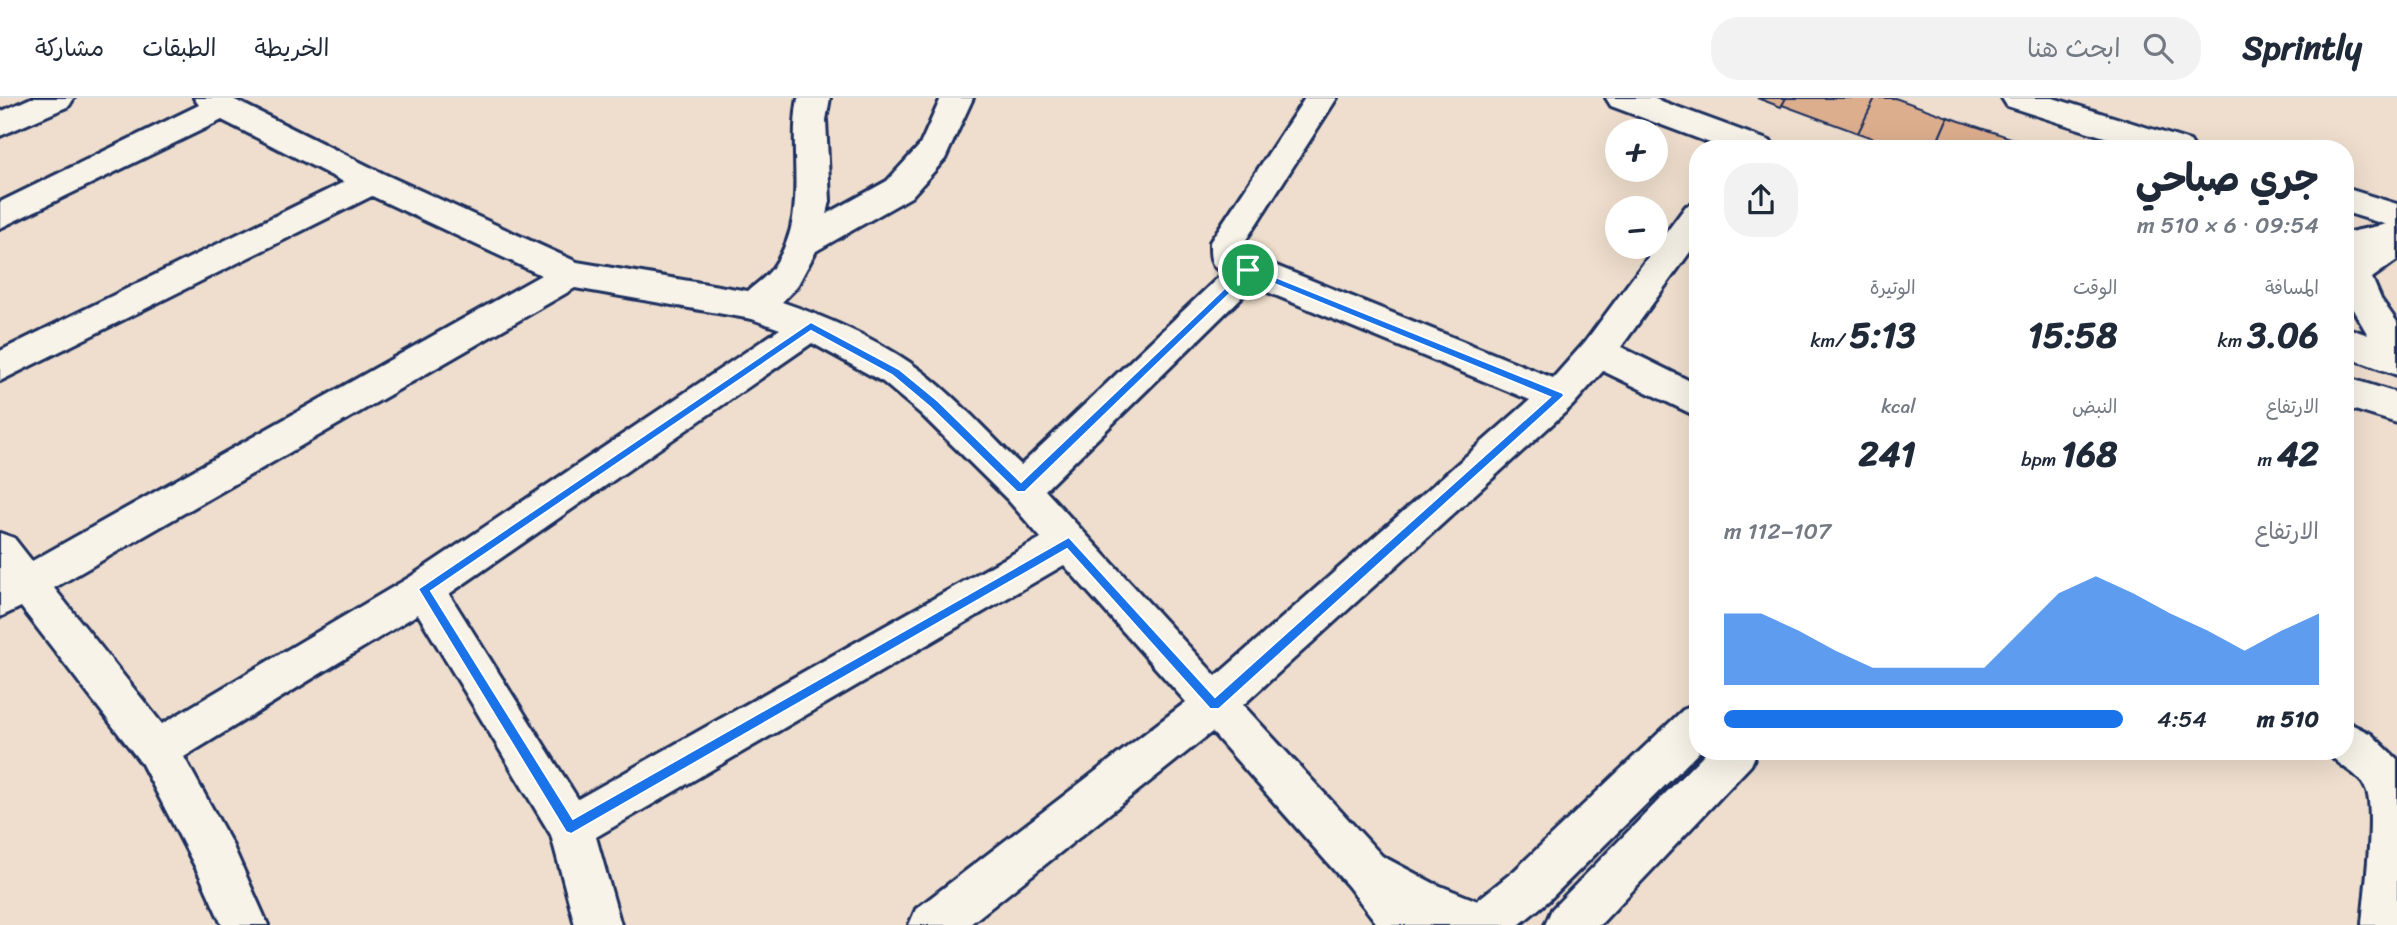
<!DOCTYPE html>
<html lang="ar">
<meta charset="utf-8">
<style>
body{margin:0;font-family:Sriracha,"Playpen Sans Arabic",sans-serif;background:#f2f2f3;color:#1f2937;direction:rtl;height:100vh;display:flex;flex-direction:column;font-size:26px;white-space:nowrap}
*{box-sizing:border-box;margin:0}
p{font-size:23px;color:#747a83}
.icon{flex:none;width:38px;height:38px;fill:none;stroke:currentColor;stroke-width:2;stroke-linecap:round;stroke-linejoin:round}
.map{position:relative;flex:1;overflow:hidden;direction:ltr}
.panel{position:absolute;left:1689px;top:42px;width:665px;height:620px;display:flex;flex-direction:column;background:#fff;border-radius:28px;box-shadow:0 7px 28px #0002;direction:rtl}
.panel>*{flex:none}
.buttons{position:absolute;left:1605px;top:21px;display:grid;gap:14px}
.buttons a{display:grid;place-items:center;width:63px;height:63px;border-radius:50%;background:#fff;box-shadow:0 7px 28px #0002;font-size:35px}
.pin{position:absolute;display:grid;place-items:center;width:60px;height:60px;color:#fff;margin:-30px;border:4px solid #fff;border-radius:50%;box-shadow:0 2px 7px #0007}
.round{display:grid;place-items:center;flex:none;width:74px;height:74px;border-radius:28px;background:#f2f2f3}
.headline{display:flex;align-items:center;justify-content:space-between;height:119px;padding:0 35px}
h1{font-size:38px;font-weight:700;line-height:52px}
.stats{display:grid;grid-template-columns:repeat(3,1fr);gap:10px;height:119px;padding:7px 35px}
.stats div{display:grid;align-content:center}
.stats b{font-size:35px;font-weight:700}
.stats small{font-size:19px;font-weight:400}
.stats p{font-size:19px}
.chart{height:196px;padding:14px 35px}
.chart p{display:flex;justify-content:space-between}
.chart svg{width:100%;height:126px;margin-top:7px;fill:#1a73e8;opacity:.7}
ul{padding:0 35px;list-style:none;font-size:23px}
li{display:grid;grid-template-columns:112px 84px 1fr;align-items:center;height:52px}
li i{height:18px;border-radius:9px;background:#1a73e8}
header{display:flex;align-items:center;gap:42px;box-sizing:border-box;height:98px;padding:0 35px;background:#fff;border-bottom:2px solid #e0e1e3}
header strong{font-size:33px}
nav{display:flex;gap:38px;margin-inline-start:auto;font-size:24px}
.search{width:490px;height:63px;background:#f2f2f3;display:flex;align-items:center;gap:18px;box-sizing:border-box;padding:0 24px;border-radius:28px;color:#747a83;font-size:26px}
.map>svg:first-child{display:block}
</style>
<header>
<strong>Sprintly</strong>
<div class="search"><svg class="icon" aria-label="search" viewBox="0 0 24 24"><circle cx="10" cy="10" r="6"/><path d="M15 15l6 6"/></svg>ابحث هنا</div>
<nav><a>الخريطة</a><a>الطبقات</a><a>مشاركة</a></nav>
</header>
<div class="map">
<svg width="2397" height="827" viewBox="0 0 2397 827">
<rect width="100%" height="100%" fill="#efdecd"/>
<filter id="ink" filterUnits="userSpaceOnUse"><feTurbulence type="fractalNoise" baseFrequency=".0143" numOctaves="2"/><feDisplacementMap in="SourceGraphic" scale="14" xChannelSelector="R" yChannelSelector="G"/><feConvolveMatrix kernelMatrix="1 2 1 2 8 2 1 2 1" color-interpolation-filters="sRGB"/></filter>
<g filter="url(#ink)">
<path fill="#ddae8e" stroke="#1b2f5e" stroke-width="2" d="M1757,0H1786L1781,9Z
M1786,0H1875L1858,35L1782,7Z
M1875,0H1895L1948,19L1934,51H1903L1858,35Z
M1948,19L2017,42L2013,51H1934Z"/>
<g fill="none" stroke-linecap="round" stroke-linejoin="round">
<g stroke="#1b2f5e" stroke-width="6">
<path id="minor" d="M31,0H74L69,8L0,38V14Z
M194,0H231L384,76L577,164L748,193C756,186 766,179 772,171C811,118 787,59 798,0H830L826,22L830,103L827,116L887,83L920,47L941,0H973L945,61L911,99L816,153L796,190L782,204C825,219 871,238 909,264C950,292 985,332 1021,367L1223,175C1209,168 1210,158 1210,144L1305,0H1337L1244,145V155L1553,280L1585,244L1686,108L1698,105V143L1621,249L1698,287V319L1603,273L1572,308L1243,607L1382,758L1433,785L1495,810L1502,827H1378L1348,788L1212,634L969,827H909L916,811L1186,604L1064,467L596,739L621,827H575L551,737L418,516L184,659L232,746L268,827H222L200,778L142,666L21,509L0,519V435L14,440L32,463L541,177L372,98L0,283V253L344,84L222,22L0,130V104L199,7ZM1253,188L1530,302L1216,578L1045,392ZM575,190L752,221L780,231L410,479L162,626L54,490ZM812,245L883,284L921,316L1008,402L1041,440L578,701L449,496Z
M2002,0H2053L2190,43L2195,51H2142L2007,8Z
M2345,90L2397,106V130L2345,114Z
M2345,623L2371,636L2397,661V827H2362C2364,799 2376,712 2366,691C2359,674 2336,668 2328,653H2345Z"/>
</g>
<g stroke="#1b2f5e" stroke-width="6">
<path id="secondary" d="M1606,0H1653L1770,43L1775,51H1726L1611,8Z
M2397,124V162L2372,180L2381,201L2397,224V277L2345,258V229L2368,237L2345,198V164L2353,159L2345,161V135Z
M2345,279L2397,295V325L2345,309Z
M1698,606V653H1700L1547,804L1519,827H1463L1469,809L1515,772L1683,612Z
M1707,653H1757L1751,667L1600,827H1545L1552,811Z"/>
</g>
<use href="#minor" fill="#f7f3e8" fill-rule="evenodd"/>
<use href="#secondary" fill="#f7f3e8" fill-rule="evenodd"/>
</g>
</g>
<path fill="#1a73e8" stroke="#fff" stroke-width="2" fill-rule="evenodd" d="M1248,168L1563,295L1564,298L1219,611H1210L1067,451L571,736L566,734L418,491L811,224L899,271L938,303L1021,384ZM1250,176L1550,299L1215,599L1069,439L573,721L431,493L811,233L892,277L930,309L1017,394H1025Z"/>
</svg>
<div class="buttons">
<a>+</a>
<a>−</a>
</div>
<div class="pin" style="left:1248px;top:172px;background:#1e9e55"><svg class="icon" aria-label="arrive" viewBox="0 0 24 24"><path d="M6 21V4h12l-3 4 3 4H6"/></svg></div>
<section class="panel">
<div class="headline"><div><h1>جري صباحي</h1><p>09:54 · 6 × 510 m</p></div><a class="round"><svg class="icon" aria-label="share" viewBox="0 0 24 24"><path d="M12 15V3M7 8l5-5 5 5M5 13v7h14v-7"/></svg></a></div>
<div class="stats">
<div><p>المسافة</p><b>3.06<small> km</small></b></div>
<div><p>الوقت</p><b>15:58</b></div>
<div><p>الوتيرة</p><b>5:13<small> /km</small></b></div>
</div>
<div class="stats">
<div><p>الارتفاع</p><b>42<small> m</small></b></div>
<div><p>النبض</p><b>168<small> bpm</small></b></div>
<div><p>kcal</p><b>241</b></div>
</div>
<div class="chart"><p><span>الارتفاع</span>107–112 m</p>
<svg viewBox="0 0 160 44" preserveAspectRatio="none"><path d="M0 44V19L10 19L20 25L30 32L40 38L50 38L60 38L70 38L80 25L90 12L100 6L110 12L120 19L130 25L140 32L150 25L160 19V44z"/></svg>
</div>
<ul>
<li><b>510 m</b>4:54<i style="width:100%"></i></li>
</ul>
</section>
</div>
